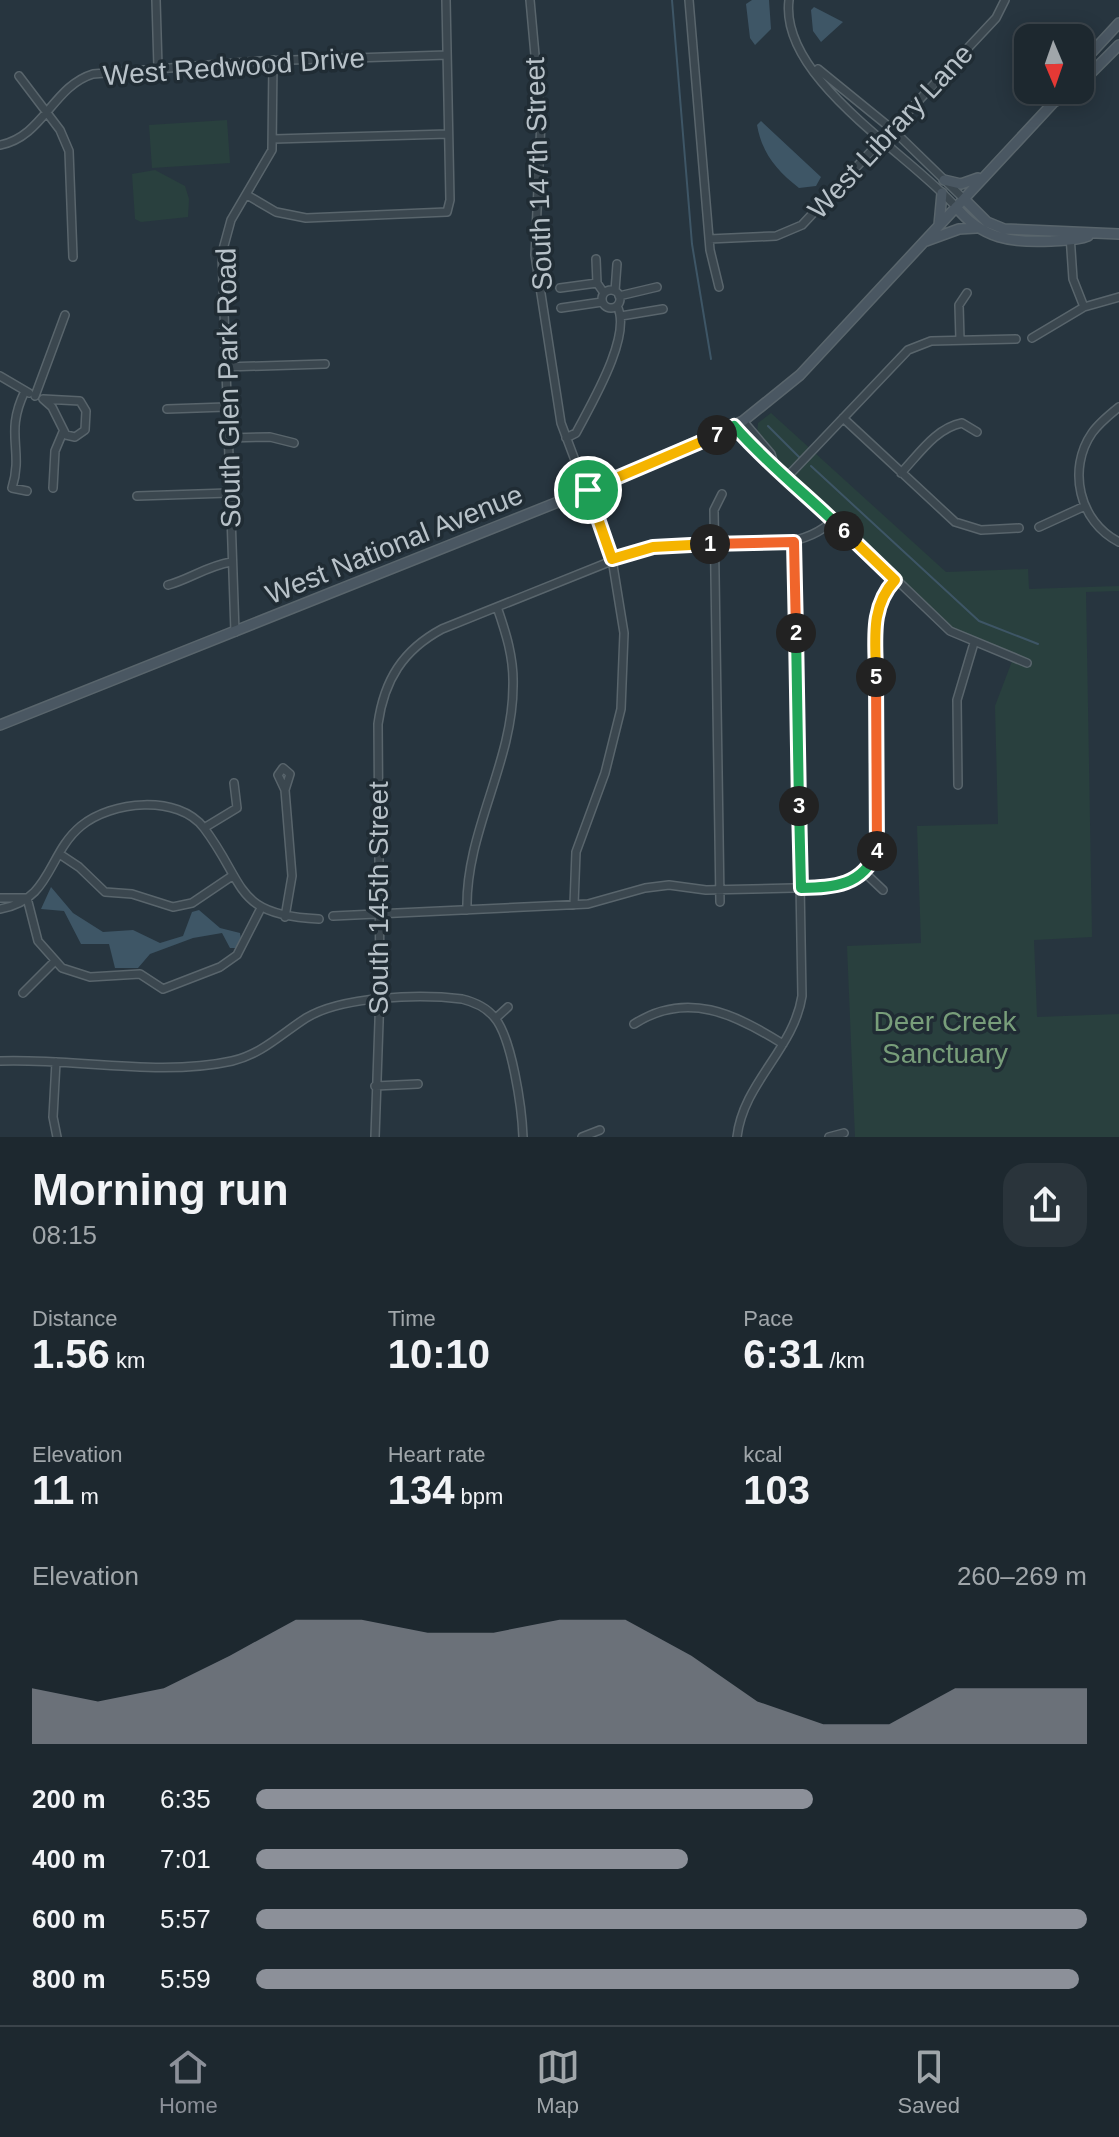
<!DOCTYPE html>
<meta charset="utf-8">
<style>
body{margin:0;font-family:Helvetica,sans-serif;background:#2a343b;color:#f1f3f6;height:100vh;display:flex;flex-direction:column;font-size:30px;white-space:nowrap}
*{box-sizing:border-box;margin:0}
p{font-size:26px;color:#a0a6aa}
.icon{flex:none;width:44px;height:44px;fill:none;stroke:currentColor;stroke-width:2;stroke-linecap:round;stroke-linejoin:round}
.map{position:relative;height:1137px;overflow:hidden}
.side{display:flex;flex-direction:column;background:#1d282f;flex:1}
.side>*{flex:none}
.needle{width:52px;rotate:178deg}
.tools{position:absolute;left:1014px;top:24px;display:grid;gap:16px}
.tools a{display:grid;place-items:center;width:80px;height:80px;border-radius:16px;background:#1d282f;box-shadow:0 4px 20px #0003,0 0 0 2px #3b444b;font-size:40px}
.pin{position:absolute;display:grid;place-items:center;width:68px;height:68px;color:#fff;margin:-34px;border:4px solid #fff;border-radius:50%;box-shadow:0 2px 8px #0007}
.km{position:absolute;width:40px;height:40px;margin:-20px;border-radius:50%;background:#222;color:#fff;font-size:22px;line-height:40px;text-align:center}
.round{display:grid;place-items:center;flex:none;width:84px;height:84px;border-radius:24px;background:#2a343b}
.overview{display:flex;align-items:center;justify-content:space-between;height:136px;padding:0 32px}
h1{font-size:44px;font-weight:800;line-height:60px}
.figures{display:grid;grid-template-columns:repeat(3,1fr);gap:12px;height:136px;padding:8px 32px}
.figures div{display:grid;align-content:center}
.figures b{font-size:40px;font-weight:800}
.figures small{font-size:22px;font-weight:400}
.figures p{font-size:22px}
.chart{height:224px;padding:16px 32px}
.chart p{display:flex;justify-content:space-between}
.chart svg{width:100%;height:144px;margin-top:8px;fill:#8c9099;opacity:.7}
ul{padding:0 32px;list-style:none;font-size:26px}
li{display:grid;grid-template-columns:128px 96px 1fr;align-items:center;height:60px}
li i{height:20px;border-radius:10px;background:#8c9099}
.menu{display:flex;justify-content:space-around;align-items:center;height:112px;border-top:2px solid #3b444b;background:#1d282f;font-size:22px;color:#a0a6aa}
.menu a{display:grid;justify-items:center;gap:4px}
.menu .on{color:#8c9099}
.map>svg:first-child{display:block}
</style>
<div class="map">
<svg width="1119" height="1137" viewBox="0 0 1119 1137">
<rect width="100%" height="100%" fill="#27353f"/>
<path fill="#29403e" d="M227,120L230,163L152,168L149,125Z
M155,170L185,186L189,199L188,217L141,222L135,219L132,174Z
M771,413L946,572L1028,569L1029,589L1119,586V591L1086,592L1092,937L1034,940L1037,1017L1119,1014V1137H855L847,946L921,943L917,826L998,824L995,706L1014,656L956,633L796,480L757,434L758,423Z"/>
<path fill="#3e5666" d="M752,0H769L771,29L755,45L750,38L746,4Z
M814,7L843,22L821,42L813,31L811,10Z
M761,121L821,177L816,186L799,188C776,170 762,153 757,125Z
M51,887L73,913L103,932L133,930L160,943L183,936L192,912L199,910L220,928L240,933L241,940L236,948H230L222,933L193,938L150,954L138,968H115L109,944H81L64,911L41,909Z"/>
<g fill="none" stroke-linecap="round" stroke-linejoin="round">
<path stroke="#3e5666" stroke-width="2" d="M672,0L692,244L711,359
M768,426L799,457
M811,466L979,621L1038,644"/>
<g stroke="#59656c" stroke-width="10">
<path id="street" d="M156,0L158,67
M530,0L541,121L535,255L561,423L612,559L624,633L621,709L605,773L576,852L574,905
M689,0L710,250L719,287
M789,0C779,79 910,154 956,207
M818,69L893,130L964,199
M19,76L60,130L69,151L73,257
M274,139L448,134
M0,145C43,137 53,86 93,74L260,61L447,55
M247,195L276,212L306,218L447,212L450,200L446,0
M1070,235L1073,279L1084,307
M709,239L776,236L802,225L996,18L1005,0
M596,259L597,283
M560,288L597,283L604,293
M602 299a9 9 0 1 1 18 0a9 9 0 1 1-18 0Z
M615,291L617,264
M619,296L657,287
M561,308L602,302
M621,316L663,309
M1032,338L1084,307L1119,297
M960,340L959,305L967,293
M225,367L325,364
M0,376L29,393
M25,391C4,434 24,449 12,488L27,491
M35,396L65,315
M43,399L80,401L86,411L85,430L75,437L66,435L52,407Z
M1119,407C1109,415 1099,423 1092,433C1067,469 1079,522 1119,542
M167,409L226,407
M843,418L955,522L981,530L1019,528
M743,421L771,454L774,464
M734,426L764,461L781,469L950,631L1027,663
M227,438L270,437L294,443
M566,438L576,433C590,406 633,335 617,306
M901,473C919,454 936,428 962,423L977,432
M788,476L908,350L931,341L1016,339
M53,488L55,451L63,432
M137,496L229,493
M1039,527L1085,506
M168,585C190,579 207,566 231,562
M235,632L222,253L231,220L272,150L273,60
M958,785L957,700L974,643
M204,828L237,808L234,783
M61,855L79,867L105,892L132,894L173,907L192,903L232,876
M864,872L883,890
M0,898H27
M27,898L38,941L62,968L90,977L140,974L163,989L220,967L237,955L261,908
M720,902L714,510L722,494
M0,909C52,900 47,854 81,826C111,801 178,794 204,828C247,885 233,915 319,919
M467,910C465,832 513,763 513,686C514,658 506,633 497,607
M333,916L588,904L645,888L669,885L706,890L835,887L864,872L879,843L875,619L883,594L895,580
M285,917L292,876L285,790L290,774L283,768L278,775L285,790
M23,993L54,962
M496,1018L508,1007
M634,1024C687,990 735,1014 783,1044
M0,1061C73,1058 160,1077 232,1061C262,1054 281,1034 306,1018C342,996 420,994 462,999C474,1002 486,1007 494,1017C512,1037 522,1109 523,1137
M56,1062L53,1117L57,1137
M375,1086L418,1084
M375,1137L380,993L378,724C384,680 403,650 442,629L639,550C696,536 792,563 833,520
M582,1137L600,1130
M737,1137C743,1083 794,1049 802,996L794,542
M829,1137L844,1133"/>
</g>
<g stroke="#59656c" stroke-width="12">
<path id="secondary" d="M1080,65L1119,23
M1080,84L1119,45
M1054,102L1058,90
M944,180L961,184L978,178
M964,199L987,222L1004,229L1119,234
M956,207C982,239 1012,243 1051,241C1064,240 1076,241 1088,236
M939,225L942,193
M926,241L959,229L976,228
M0,725L588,490L743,421L800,375L1054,102L1074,90"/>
</g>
<use href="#street" stroke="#3b474f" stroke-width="7"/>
<use href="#secondary" stroke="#4a5762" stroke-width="9"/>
</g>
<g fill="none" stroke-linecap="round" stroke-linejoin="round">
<g stroke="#fff" stroke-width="16">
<path id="split-1" d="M588,490L612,559L653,547L710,544"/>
</g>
<g stroke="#fff" stroke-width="16">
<path id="split-2" d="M710,544L794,542L796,633"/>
</g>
<g stroke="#fff" stroke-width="16">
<path id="split-3" d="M796,633L799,806"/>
</g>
<g stroke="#fff" stroke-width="16">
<path id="split-4" d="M799,806L801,888C835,887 862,886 877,851"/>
</g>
<g stroke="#fff" stroke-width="16">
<path id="split-5" d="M876,677L877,851"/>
</g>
<g stroke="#fff" stroke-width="16">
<path id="split-6" d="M844,531L895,580C869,608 876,642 876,677"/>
</g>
<g stroke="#fff" stroke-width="16">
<path id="split-7" d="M717,435L734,426C767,464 807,495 844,531"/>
</g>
<g stroke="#fff" stroke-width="16">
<path id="split-8" d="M588,490L717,435"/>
</g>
<use href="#split-1" stroke="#f5b400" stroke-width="10"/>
<use href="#split-2" stroke="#f0652b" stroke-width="10"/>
<use href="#split-3" stroke="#22a559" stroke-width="10"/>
<use href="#split-4" stroke="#22a559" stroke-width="10"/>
<use href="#split-5" stroke="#f0652b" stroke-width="10"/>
<use href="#split-6" stroke="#f5b400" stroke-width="10"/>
<use href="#split-7" stroke="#22a559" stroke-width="10"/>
<use href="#split-8" stroke="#f5b400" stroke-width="10"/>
</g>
<g text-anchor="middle" stroke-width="7" stroke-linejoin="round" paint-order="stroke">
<g font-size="28" fill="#b8c2c9" stroke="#202c34">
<text transform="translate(234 66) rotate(-4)" y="10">West Redwood Drive</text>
<text transform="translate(890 131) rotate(-47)" y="10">West Library Lane</text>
<text transform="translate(538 174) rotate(-92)" y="10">South 147th Street</text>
<text transform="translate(228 388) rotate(-91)" y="10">South Glen Park Road</text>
<text transform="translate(394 544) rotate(-22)" y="10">West National Avenue</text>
<text transform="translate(378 898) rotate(-90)" y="10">South 145th Street</text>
</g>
<g font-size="28" fill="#789e7a" stroke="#202c34">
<text x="945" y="1031">Deer Creek<tspan x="945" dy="32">Sanctuary</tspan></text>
</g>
</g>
</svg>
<div class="tools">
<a><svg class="needle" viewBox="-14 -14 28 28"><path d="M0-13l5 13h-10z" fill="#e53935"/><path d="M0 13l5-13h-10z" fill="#a0a6aa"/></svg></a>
</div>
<div class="pin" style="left:588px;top:490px;background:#1e9e55"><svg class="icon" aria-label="arrive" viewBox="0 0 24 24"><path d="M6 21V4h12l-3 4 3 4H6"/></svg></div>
<b class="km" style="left:710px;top:544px">1</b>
<b class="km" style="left:796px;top:633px">2</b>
<b class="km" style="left:799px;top:806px">3</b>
<b class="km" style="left:877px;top:851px">4</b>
<b class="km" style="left:876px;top:677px">5</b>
<b class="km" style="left:844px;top:531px">6</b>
<b class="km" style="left:717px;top:435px">7</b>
</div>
<section class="side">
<div class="overview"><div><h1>Morning run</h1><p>08:15</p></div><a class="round"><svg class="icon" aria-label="share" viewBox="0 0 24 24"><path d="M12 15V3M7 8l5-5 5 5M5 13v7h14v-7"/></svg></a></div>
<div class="figures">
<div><p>Distance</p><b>1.56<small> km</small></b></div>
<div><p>Time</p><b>10:10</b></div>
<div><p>Pace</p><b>6:31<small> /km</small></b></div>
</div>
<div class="figures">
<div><p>Elevation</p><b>11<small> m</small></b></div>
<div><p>Heart rate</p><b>134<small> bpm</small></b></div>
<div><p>kcal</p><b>103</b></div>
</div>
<div class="chart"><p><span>Elevation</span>260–269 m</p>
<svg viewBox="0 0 160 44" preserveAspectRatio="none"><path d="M0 44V27L10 31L20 27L30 17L40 6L50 6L60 10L70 10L80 6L90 6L100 17L110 31L120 38L130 38L140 27L150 27L160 27V44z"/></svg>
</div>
<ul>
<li><b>200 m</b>6:35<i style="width:67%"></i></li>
<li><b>400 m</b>7:01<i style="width:52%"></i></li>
<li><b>600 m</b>5:57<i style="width:100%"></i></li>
<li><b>800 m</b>5:59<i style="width:99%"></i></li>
</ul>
</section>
<nav class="menu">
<a class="on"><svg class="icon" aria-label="home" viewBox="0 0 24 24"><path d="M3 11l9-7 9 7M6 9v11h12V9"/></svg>Home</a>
<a><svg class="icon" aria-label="map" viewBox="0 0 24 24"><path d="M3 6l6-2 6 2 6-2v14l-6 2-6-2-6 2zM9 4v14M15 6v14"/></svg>Map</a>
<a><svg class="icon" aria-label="saved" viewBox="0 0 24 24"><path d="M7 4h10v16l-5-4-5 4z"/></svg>Saved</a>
</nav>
